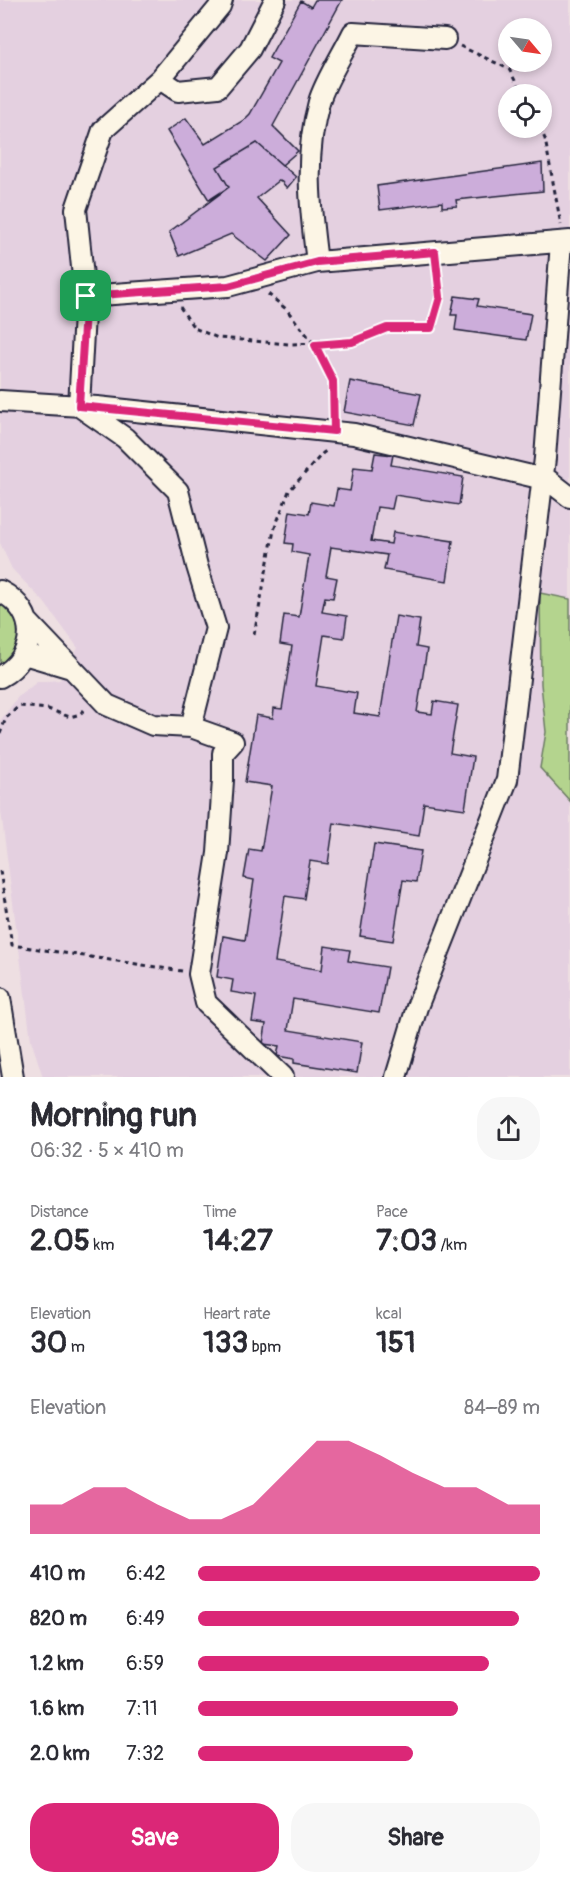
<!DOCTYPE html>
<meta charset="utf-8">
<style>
body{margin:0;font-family:Pangolin,sans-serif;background:#f7f7f7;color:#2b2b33;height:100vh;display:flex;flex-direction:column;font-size:22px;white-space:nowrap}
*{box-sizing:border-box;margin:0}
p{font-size:20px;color:#7c7c81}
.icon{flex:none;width:33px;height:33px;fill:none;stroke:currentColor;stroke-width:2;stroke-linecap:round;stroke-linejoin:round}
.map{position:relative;height:1077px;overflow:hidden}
.panel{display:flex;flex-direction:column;background:#fff;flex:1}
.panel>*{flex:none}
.needle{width:39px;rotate:119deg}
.fabs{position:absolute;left:498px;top:18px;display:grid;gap:12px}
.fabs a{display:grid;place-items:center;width:54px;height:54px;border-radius:50%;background:#fff;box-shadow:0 3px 9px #0003;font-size:30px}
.pin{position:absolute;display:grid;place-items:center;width:51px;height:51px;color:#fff;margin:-26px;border-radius:12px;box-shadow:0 3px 9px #0006}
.round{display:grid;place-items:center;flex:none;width:63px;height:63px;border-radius:24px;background:#f7f7f7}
.head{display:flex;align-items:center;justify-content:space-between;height:102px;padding:0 30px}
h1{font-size:33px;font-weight:700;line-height:45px}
.figures{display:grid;grid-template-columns:repeat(3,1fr);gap:9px;height:102px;padding:6px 30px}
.figures div{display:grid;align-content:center}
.figures b{font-size:30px;font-weight:700}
.figures small{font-size:16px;font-weight:400}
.figures p{font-size:16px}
.chart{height:168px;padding:12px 30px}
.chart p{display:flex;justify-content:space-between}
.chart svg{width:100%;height:108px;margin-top:6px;fill:#db2777;opacity:.7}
.cta{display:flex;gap:12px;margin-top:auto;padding:12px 30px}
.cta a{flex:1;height:69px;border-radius:24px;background:#db2777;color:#fff;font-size:24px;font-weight:700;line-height:69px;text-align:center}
.cta a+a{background:#f7f7f7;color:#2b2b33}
ul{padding:0 30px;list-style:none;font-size:20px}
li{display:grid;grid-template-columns:96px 72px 1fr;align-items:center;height:45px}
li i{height:15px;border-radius:8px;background:#db2777}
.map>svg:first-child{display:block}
</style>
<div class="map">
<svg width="570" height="1077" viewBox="0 0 570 1077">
<rect width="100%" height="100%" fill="#eedfe2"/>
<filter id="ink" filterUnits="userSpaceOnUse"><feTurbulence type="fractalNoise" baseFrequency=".0167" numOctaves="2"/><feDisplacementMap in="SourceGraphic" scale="12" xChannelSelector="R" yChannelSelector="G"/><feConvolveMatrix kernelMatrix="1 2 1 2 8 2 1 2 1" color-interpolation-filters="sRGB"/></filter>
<g filter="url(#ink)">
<path fill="#e4d0e0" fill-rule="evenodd" d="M0,0H570V1077H43L31,1040L0,804V721L18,697L37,682L60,680L78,648L44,602L12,569L0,543ZM508,28H542V62H508ZM508,94H542V128H508Z"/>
<path fill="#b4d48e" stroke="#6b7b64" stroke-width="1.5" d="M540,593L570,599V801L540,768L546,732L541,684Z
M0,600C16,609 26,635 17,652C14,658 5,665 0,670Z"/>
<path fill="#ccadda" stroke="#22223b" stroke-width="1.5" d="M315,0H342L273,126L298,151L282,165L257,143L217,167L229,187L209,200L167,131L186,118L205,144L244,120L250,114L279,63L269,58L301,1L311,7Z
M257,143L296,177L287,188L280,180L257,198L291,235L267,261L231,234L179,256L169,232L229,187L217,167Z
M542,163L543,191L456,200L457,206L442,207V202L380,210L377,186Z
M455,296L479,299L477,306L531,314L526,340L455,330L457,315H451Z
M350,381L421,394L414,425L344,412Z
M375,453L393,455L391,465L463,477L459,505L395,495L392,509L377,507L371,541L391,544L393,532L453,541L447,581L384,570L387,555L331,547L326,576L337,578L333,598L325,597L322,612L347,616L344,638L324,635L316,686L357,693L354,713L380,717L396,616L420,620L416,647L427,649L417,712L432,714L434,701L458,705L450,753L473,757L465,809L424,803L419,836L334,823L328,864L310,861L304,899L285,896L275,962L322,970L325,946L350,950L348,961L387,967L379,1013L293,999L288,1030L362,1042L357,1073L294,1063V1059L277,1056L279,1046L263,1044L266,1024L252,1022L256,996L231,992L233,980L217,977L223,936L245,940L254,880L244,878L249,849L261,851L272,786L245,782L256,715L273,718L274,708L282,709L292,646L280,644L284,615L299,617L309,555L292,552L293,544L285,543L290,511L309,514L311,502L334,506L337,489L350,491L354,467L372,469Z
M374,844L421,851L416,882L403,880L393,941L360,936Z"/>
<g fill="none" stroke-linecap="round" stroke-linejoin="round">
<g stroke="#22223b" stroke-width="24">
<path id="minor" d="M160,79L178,91L218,87L250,49L275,0
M317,262L570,241
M85,296L76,209L103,130L160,79L220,6L222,0
M0,401L97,407L354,434L548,480L570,497
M0,591C39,611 38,656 0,677
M27,621L107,705L153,725L191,727L233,742L223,753V780L218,853L199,974L206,1003L283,1077
M24,654L71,668
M191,727L216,628L197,566L178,491L125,438L79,406L85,296L228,286L317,262C310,208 304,156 319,102C324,83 344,52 353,33L445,39
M0,998L13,1077
M396,1077L417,1007L507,780L545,458L561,242"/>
</g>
<path stroke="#22223b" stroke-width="3" stroke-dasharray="4.5 4.5" stroke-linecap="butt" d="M460,46L509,69L522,94
M540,128L545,139L561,225
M268,294L286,309L315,345L333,381V414
M180,307L194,328L218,338L289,344L352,342L387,328H431L440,297L437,270
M254,635L274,530L289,491L323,453L329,449
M0,734L6,718L19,706L48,709L70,717L80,714L86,708
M0,871L12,945L182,971"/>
<use href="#minor" stroke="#fcf5e5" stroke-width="20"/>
</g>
</g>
<g fill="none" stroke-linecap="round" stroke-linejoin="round" filter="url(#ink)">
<g stroke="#fff" stroke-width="12">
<path id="route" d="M435,252L440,297L431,328H387L352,342L315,345L333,381L334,431L79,406L86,296L228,286L317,262Z"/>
</g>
<use href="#route" stroke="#db2777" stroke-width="8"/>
</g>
</svg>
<div class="fabs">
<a><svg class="needle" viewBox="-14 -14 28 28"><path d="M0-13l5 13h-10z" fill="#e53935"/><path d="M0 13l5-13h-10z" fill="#7c7c81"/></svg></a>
<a><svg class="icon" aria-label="locate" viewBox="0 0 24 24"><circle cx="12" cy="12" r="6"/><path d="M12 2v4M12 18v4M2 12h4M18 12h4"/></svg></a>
</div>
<div class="pin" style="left:86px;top:296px;background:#1e9e55"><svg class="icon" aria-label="arrive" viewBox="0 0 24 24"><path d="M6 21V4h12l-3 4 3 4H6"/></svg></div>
</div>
<section class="panel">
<div class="head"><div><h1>Morning run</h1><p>06:32 · 5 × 410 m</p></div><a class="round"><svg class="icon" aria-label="share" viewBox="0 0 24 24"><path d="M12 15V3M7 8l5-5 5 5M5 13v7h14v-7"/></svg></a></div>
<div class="figures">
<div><p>Distance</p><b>2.05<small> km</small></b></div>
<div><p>Time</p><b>14:27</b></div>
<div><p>Pace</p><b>7:03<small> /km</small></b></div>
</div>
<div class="figures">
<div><p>Elevation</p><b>30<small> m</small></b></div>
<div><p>Heart rate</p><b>133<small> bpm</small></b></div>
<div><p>kcal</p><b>151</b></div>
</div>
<div class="chart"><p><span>Elevation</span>84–89 m</p>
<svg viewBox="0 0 160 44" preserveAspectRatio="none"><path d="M0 44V32L10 32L20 25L30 25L40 32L50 38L60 38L70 32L80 19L90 6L100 6L110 12L120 19L130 25L140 25L150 32L160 32V44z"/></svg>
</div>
<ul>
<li><b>410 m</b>6:42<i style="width:100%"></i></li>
<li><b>820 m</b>6:49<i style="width:94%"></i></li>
<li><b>1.2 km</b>6:59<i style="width:85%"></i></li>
<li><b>1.6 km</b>7:11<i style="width:76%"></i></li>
<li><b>2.0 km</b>7:32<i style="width:63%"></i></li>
</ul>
<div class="cta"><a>Save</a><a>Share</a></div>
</section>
